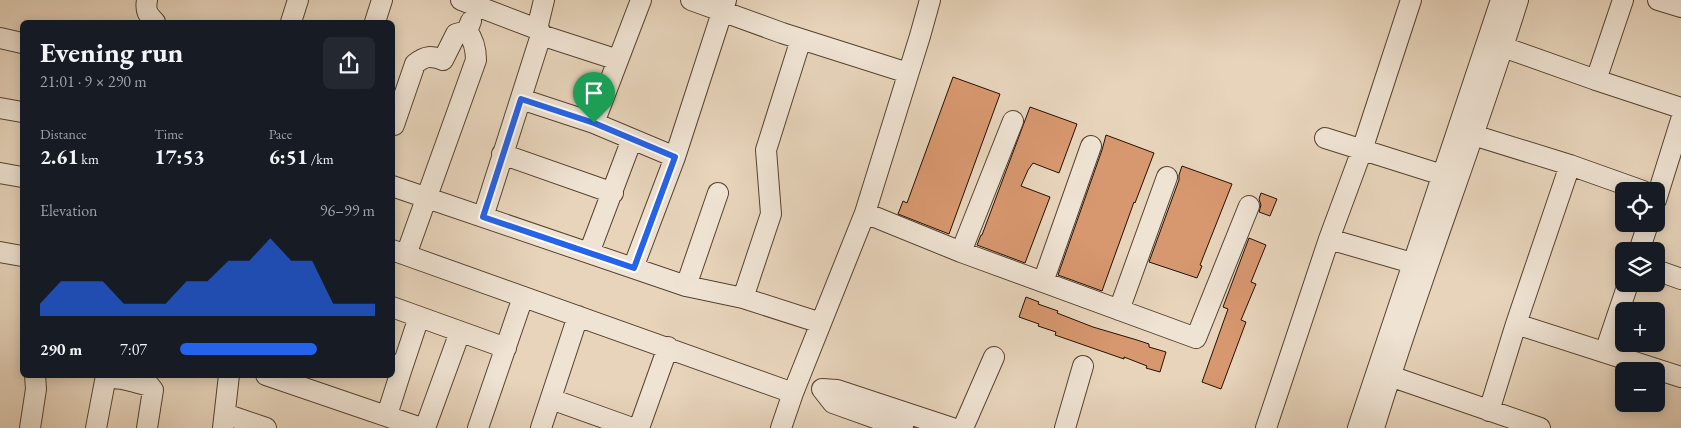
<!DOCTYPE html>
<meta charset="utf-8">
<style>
body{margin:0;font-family:"EB Garamond",serif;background:#242831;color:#f1f3f6;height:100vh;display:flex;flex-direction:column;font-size:19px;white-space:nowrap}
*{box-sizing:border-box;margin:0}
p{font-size:16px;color:#9ea1a6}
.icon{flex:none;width:28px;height:28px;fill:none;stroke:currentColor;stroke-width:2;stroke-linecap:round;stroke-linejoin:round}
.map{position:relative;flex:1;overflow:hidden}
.panel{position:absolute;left:20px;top:20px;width:375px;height:358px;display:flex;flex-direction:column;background:#171b24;border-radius:8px;box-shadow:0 2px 12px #0003}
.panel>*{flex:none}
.buttons{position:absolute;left:1615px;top:182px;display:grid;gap:10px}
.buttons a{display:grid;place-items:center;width:50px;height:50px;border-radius:8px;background:#171b24;box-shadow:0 2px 12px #0003;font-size:25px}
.pin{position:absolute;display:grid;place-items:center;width:42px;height:42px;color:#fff;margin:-51px -21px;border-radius:50% 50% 50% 0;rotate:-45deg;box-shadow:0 0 5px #0007}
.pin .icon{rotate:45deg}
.round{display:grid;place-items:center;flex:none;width:52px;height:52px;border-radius:8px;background:#242831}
.summary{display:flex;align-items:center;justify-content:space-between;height:85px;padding:0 20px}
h1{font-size:28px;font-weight:700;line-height:38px}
.metrics{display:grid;grid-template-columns:repeat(3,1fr);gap:8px;height:85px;padding:5px 20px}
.metrics div{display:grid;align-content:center}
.metrics b{font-size:21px;font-weight:700}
.metrics small{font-size:14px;font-weight:400}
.metrics p{font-size:14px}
.chart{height:140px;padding:10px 20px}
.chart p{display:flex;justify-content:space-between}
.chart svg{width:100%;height:90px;margin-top:5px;fill:#2563eb;opacity:.7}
ul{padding:0 20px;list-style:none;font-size:16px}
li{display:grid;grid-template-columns:80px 60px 1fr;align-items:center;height:38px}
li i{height:12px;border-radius:6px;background:#2563eb}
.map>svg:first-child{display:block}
</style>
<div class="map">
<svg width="1681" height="428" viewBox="0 0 1681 428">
<rect width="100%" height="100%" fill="#e7d4bb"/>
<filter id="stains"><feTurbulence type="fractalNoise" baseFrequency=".004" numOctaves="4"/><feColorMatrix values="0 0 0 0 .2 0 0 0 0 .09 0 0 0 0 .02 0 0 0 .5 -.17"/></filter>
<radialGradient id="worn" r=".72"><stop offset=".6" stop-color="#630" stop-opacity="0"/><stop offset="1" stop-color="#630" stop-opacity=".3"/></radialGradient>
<path fill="#d7976f" stroke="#251100" d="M953,77L1000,94L949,234L898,214L903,201L907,203Z
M1030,107L1077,124L1059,173L1033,163L1028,170L1021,186L1050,197L1025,263L977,245L981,235H982Z
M1106,135L1154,153L1135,203L1134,202L1102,291L1058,275L1102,150Z
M1182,166L1232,184L1200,265L1202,266L1197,278L1149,262L1179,180V175Z
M1261,193L1277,199L1270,216L1259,212L1261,205L1259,199Z
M1249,238L1266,245L1251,282L1256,284L1241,320L1246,322L1221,389L1202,382L1228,309L1223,307Z
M1026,297L1039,302L1038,304L1058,311L1057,313L1093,327L1137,340L1149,344V347L1166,352L1160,372L1146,368L1147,366L1124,357V359L1055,335L1056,332L1038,326L1039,324L1019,317Z"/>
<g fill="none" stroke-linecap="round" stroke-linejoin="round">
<g stroke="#56422f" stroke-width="22">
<path id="minor" d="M147,0C145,11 148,15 155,22
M461,0L537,29L540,31L541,35L483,217
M691,0L782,33L908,73
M1658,0L1681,7
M291,22L298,0
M375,22L382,0
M537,29L544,0
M541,35L618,60
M1496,36L1503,47L1596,80L1681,108
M0,38L22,43
M1596,80L1623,0
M521,99L594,123L675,157
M0,108L22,112
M1467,122L1473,135L1570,165L1643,191
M594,123L641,0
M392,125H394L415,64C426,55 431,56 443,60L456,34L467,31L471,21
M1325,138L1455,179
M502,154L613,193
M0,173L22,177
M392,186L686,286L743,298L821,323
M1656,200L1681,120
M865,213L961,252L1196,338L1249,206
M1329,239L1362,150L1411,0
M392,250L793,393
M1639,251L1648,224
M0,252L22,256
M961,252L1013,121
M589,253L632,139
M406,255L476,60C476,49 474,40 467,31
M633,268L675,157L726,0
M1656,270L1681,279
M1043,282L1091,146
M686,286L718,193
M743,298L771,214L766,150L801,39
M392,307L506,348
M1119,310L1167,177
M1516,324L1681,377
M1605,352L1628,284
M1383,366L1390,376L1540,428
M402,368L419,317
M136,375L135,382L150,386L153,390L147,428
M266,375L421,428
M551,399L632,428
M1489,411L1516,324L1570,165
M225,414L266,428
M387,415L402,368L392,364
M30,428L36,389L35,375
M96,428L105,381C113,375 126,380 135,382
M223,428L229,375
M425,428L460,332
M478,428L523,297
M541,428L578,316
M639,428L668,347
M781,428L793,393L865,213L920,36L930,0
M903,428L833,403L822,389L837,390L952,428
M963,428L994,357
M1065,428L1083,366
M1266,428L1329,239L1426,267
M1358,428L1501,0
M1374,428C1418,284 1473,144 1518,0"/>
</g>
<use href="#minor" stroke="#efe3d3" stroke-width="20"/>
</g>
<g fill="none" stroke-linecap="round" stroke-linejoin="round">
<g stroke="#fff" stroke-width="10">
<path id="route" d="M521,99L594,123L675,157L634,268L483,217Z"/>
</g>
<use href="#route" stroke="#2563eb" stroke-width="6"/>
</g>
<rect width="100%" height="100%" filter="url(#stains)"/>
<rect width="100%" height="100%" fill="url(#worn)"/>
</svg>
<div class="buttons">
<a><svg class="icon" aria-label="locate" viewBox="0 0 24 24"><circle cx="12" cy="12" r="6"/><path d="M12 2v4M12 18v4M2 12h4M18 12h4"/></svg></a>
<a><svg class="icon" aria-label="layers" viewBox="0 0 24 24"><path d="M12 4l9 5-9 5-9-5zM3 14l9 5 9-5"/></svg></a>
<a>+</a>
<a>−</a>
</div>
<div class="pin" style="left:594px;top:123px;background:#1e9e55"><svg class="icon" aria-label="arrive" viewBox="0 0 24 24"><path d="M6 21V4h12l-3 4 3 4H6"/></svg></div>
<section class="panel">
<div class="summary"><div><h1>Evening run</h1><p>21:01 · 9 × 290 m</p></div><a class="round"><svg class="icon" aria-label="share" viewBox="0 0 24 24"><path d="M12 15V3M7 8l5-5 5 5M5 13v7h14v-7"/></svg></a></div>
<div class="metrics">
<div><p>Distance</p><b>2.61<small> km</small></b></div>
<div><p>Time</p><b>17:53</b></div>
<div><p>Pace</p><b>6:51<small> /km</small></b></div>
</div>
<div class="chart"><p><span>Elevation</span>96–99 m</p>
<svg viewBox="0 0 160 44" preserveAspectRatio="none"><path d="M0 44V38L10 27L20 27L30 27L40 38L50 38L60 38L70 27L80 27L90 17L100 17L110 6L120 17L130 17L140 38L150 38L160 38V44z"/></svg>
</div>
<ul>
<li><b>290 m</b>7:07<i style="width:70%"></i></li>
</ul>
</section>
</div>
